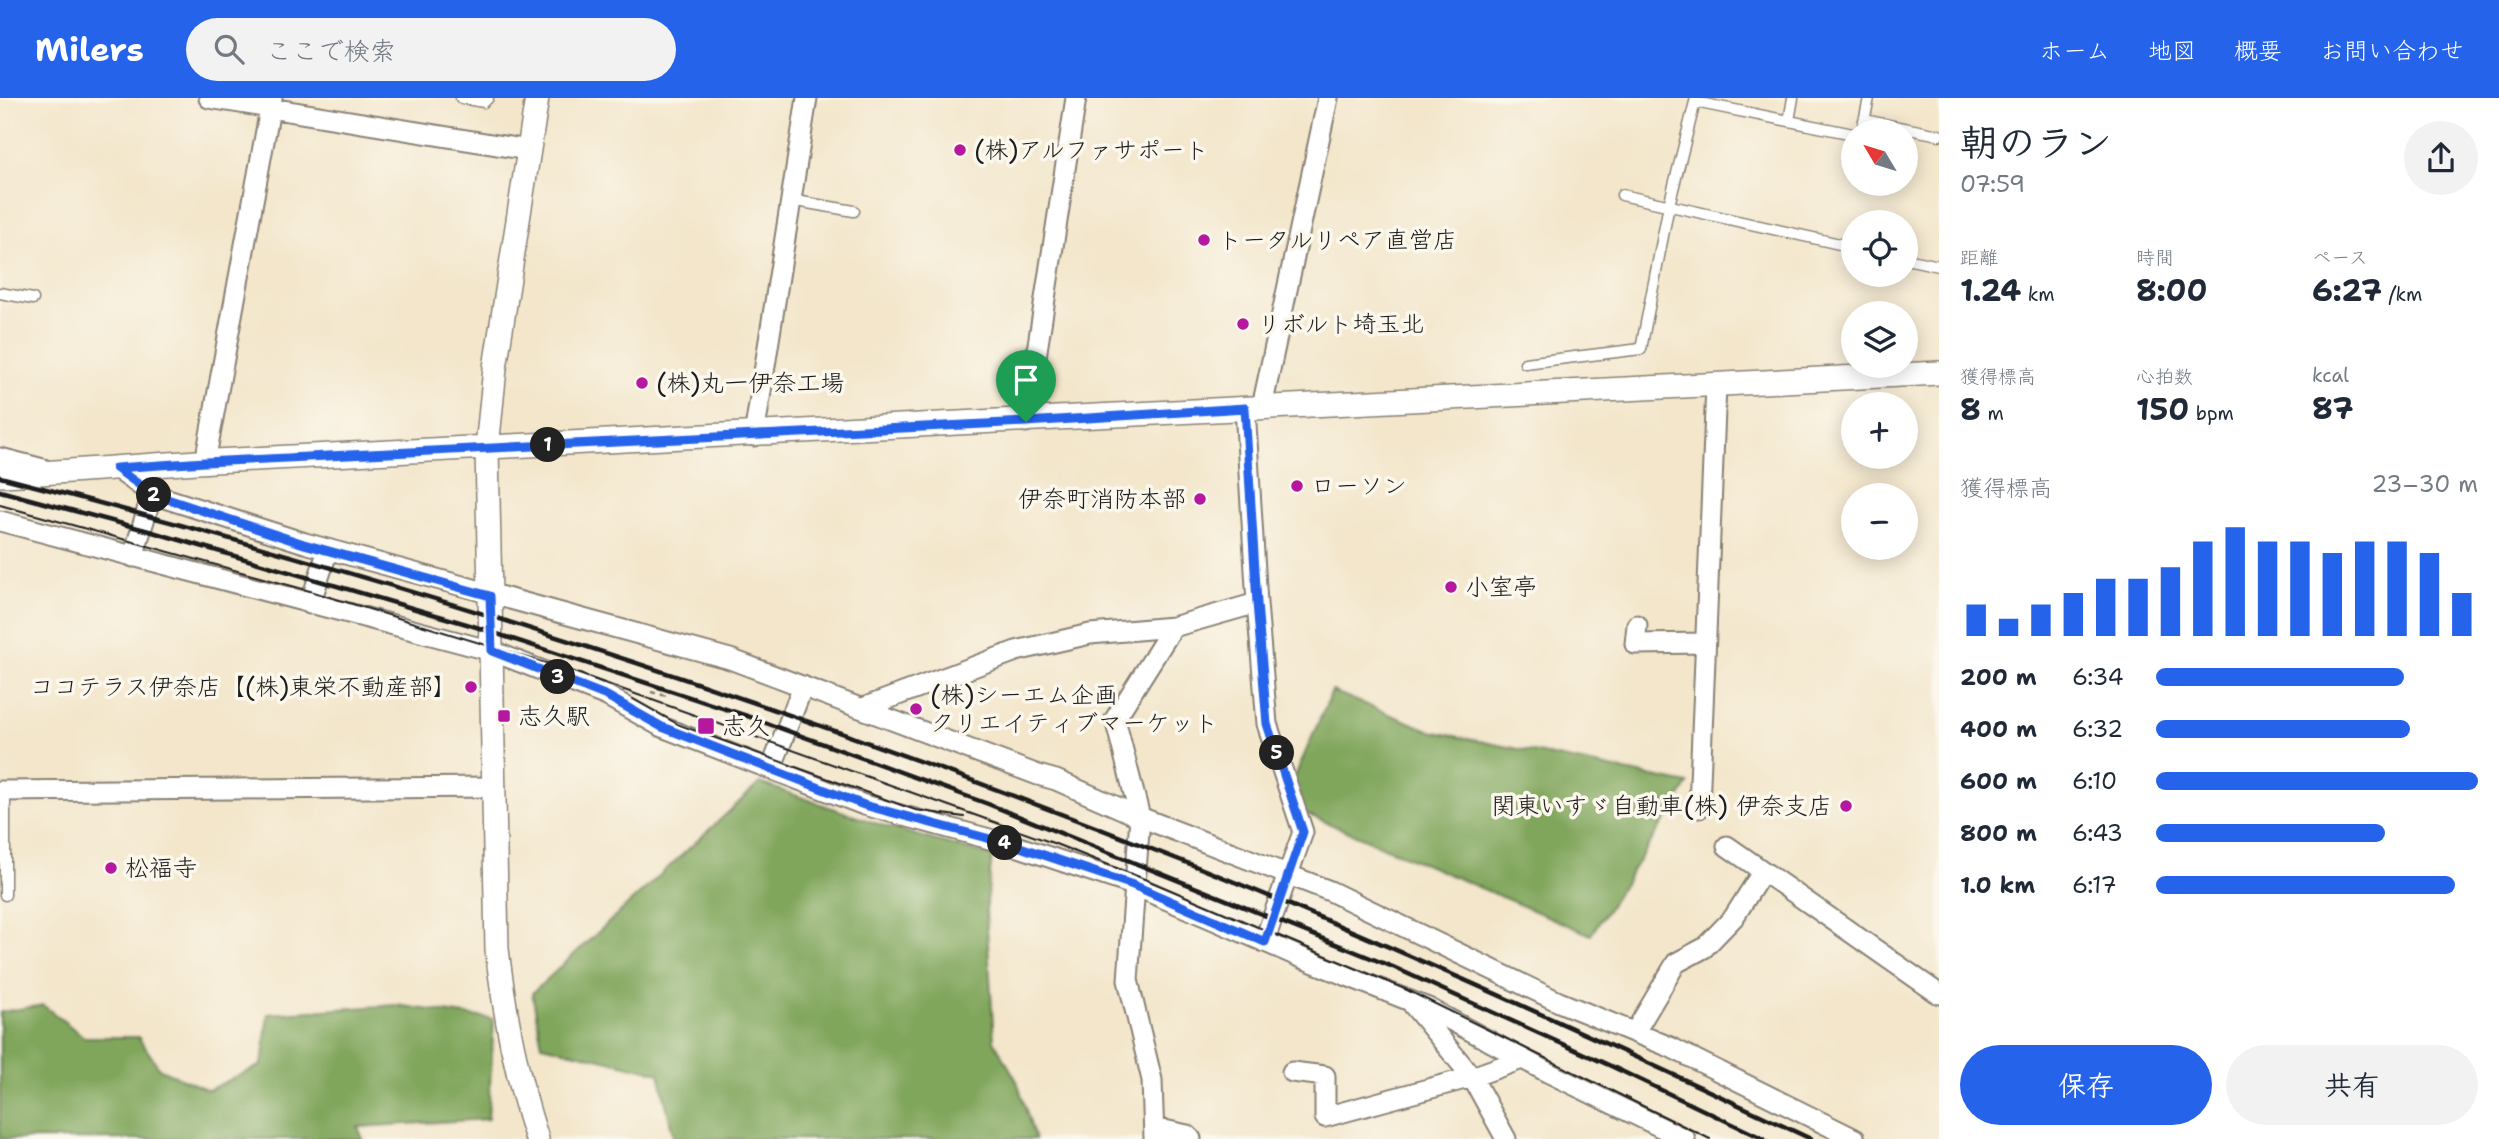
<!DOCTYPE html>
<html lang="ja">
<meta charset="utf-8">
<style>
body{margin:0;font-family:"Shantell Sans","Klee One",sans-serif;background:#f2f2f3;color:#1f2937;height:100vh;display:flex;flex-direction:column;font-size:26px;white-space:nowrap}
*{box-sizing:border-box;margin:0}
p{font-size:23px;color:#747a83}
.icon{flex:none;width:38px;height:38px;fill:none;stroke:currentColor;stroke-width:2;stroke-linecap:round;stroke-linejoin:round}
.map{position:relative;flex:1;overflow:hidden}
.sheet{display:flex;flex-direction:column;background:#fff;width:560px}
.sheet>*{flex:none}
.needle{width:46px;rotate:308deg}
.tools{position:absolute;left:1841px;top:21px;display:grid;gap:14px}
.tools a{display:grid;place-items:center;width:77px;height:77px;border-radius:50%;background:#fff;box-shadow:0 4px 18px #0003;font-size:35px}
.pin{position:absolute;display:grid;place-items:center;width:60px;height:60px;color:#fff;margin:-72px -30px;border-radius:50% 50% 50% 0;rotate:-45deg;box-shadow:0 0 7px #0007}
.pin .icon{rotate:45deg}
.km{position:absolute;width:35px;height:35px;margin:-18px;border-radius:50%;background:#222;color:#fff;font-size:19px;line-height:35px;text-align:center}
.round{display:grid;place-items:center;flex:none;width:74px;height:74px;border-radius:37px;background:#f2f2f3}
.summary{display:flex;align-items:center;justify-content:space-between;height:119px;padding:0 21px}
h1{font-size:38px;font-weight:700;line-height:52px}
.metrics{display:grid;grid-template-columns:repeat(3,1fr);gap:10px;height:119px;padding:7px 21px}
.metrics div{display:grid;align-content:center}
.metrics b{font-size:30px;font-weight:700}
.metrics small{font-size:19px;font-weight:400}
.metrics p{font-size:19px}
.chart{height:196px;padding:14px 21px}
.chart p{display:flex;justify-content:space-between}
.chart svg{width:100%;height:126px;margin-top:7px;stroke:#2563eb;stroke-width:6}
.primary-button{display:flex;gap:14px;margin-top:auto;padding:14px 21px}
.primary-button a{flex:1;height:80px;border-radius:42px;background:#2563eb;color:#fff;font-size:28px;font-weight:700;line-height:80px;text-align:center}
.primary-button a+a{background:#f2f2f3;color:#1f2937}
ul{padding:0 21px;list-style:none;font-size:23px}
li{display:grid;grid-template-columns:112px 84px 1fr;align-items:center;height:52px}
li i{height:18px;border-radius:9px;background:#2563eb}
header{display:flex;align-items:center;gap:42px;box-sizing:border-box;height:98px;padding:0 35px;background:#2563eb;color:#fff}
header strong{font-size:33px}
nav{display:flex;gap:38px;margin-inline-start:auto;font-size:24px}
.search{width:490px;height:63px;background:#f2f2f3;display:flex;align-items:center;gap:18px;box-sizing:border-box;padding:0 24px;border-radius:38px;color:#747a83;font-size:26px}
main{display:flex;flex:1;min-height:0}
.map>svg:first-child{display:block}
</style>
<header>
<strong>Milers</strong>
<div class="search"><svg class="icon" aria-label="search" viewBox="0 0 24 24"><circle cx="10" cy="10" r="6"/><path d="M15 15l6 6"/></svg>ここで検索</div>
<nav><a>ホーム</a><a>地図</a><a>概要</a><a>お問い合わせ</a></nav>
</header>
<main>
<div class="map">
<svg width="1939" height="1041" viewBox="0 0 1939 1041">
<rect width="100%" height="100%" fill="#fbf7ec"/>
<filter id="ink" filterUnits="userSpaceOnUse"><feTurbulence type="fractalNoise" baseFrequency=".0143" numOctaves="2"/><feDisplacementMap in="SourceGraphic" scale="14" xChannelSelector="R" yChannelSelector="G"/><feConvolveMatrix kernelMatrix="1 2 1 2 8 2 1 2 1" color-interpolation-filters="sRGB"/></filter>
<filter id="wash" filterUnits="userSpaceOnUse"><feTurbulence type="fractalNoise" baseFrequency=".00686" numOctaves="4" result="noise"/><feDisplacementMap in="SourceGraphic" scale="28" xChannelSelector="R" yChannelSelector="G"/><feGaussianBlur stdDeviation="1.57" result="paint"/><feColorMatrix in="noise" values="0 0 0 0 0 0 0 0 0 0 0 0 0 0 0 0 0 1.4 0 .05"/><feComposite in="paint" operator="in"/></filter>
<g filter="url(#wash)">
<rect width="100%" height="100%" fill="#f3e6cb"/>
<path fill="#80a65c" stroke="#4e613c" stroke-width="2" d="M1332,593L1431,633L1688,686L1591,837L1283,706Z
M760,685L884,728L992,758L986,813L994,943L1017,983L1035,1041H674L659,975L542,947L532,895Z
M43,907L84,939H138L160,971L208,992L262,967L268,916L396,907L494,921L488,1021L358,1029L363,1041H0V914Z"/>
</g>
<g filter="url(#ink)">
<g fill="none" stroke-linecap="round" stroke-linejoin="round">
<g stroke="#888174" stroke-width="13">
<path id="service" d="M461,0L484,4L488,0
M1695,4L1853,36
M1864,22L1939,37
M1789,23L1793,0
M1862,33L1869,0
M1622,97L1853,149
M790,102L854,113
M1906,161L1939,168
M0,195L33,201
M1525,265L1641,251L1669,107L1696,0
M5,797V693"/>
</g>
<g stroke="#888174" stroke-width="23">
<path id="minor" d="M209,0L528,52
M1262,309L1328,0
M1245,310L1257,505L1267,626L1303,734L1264,844
M1026,324L1076,0
M754,338L807,0
M0,360L43,371
M205,364L272,0
M116,370L152,396L305,445L730,561L1038,677L1056,682L1140,719L1330,793L1559,904L1670,949L1855,1041
M0,423L492,553L607,598L662,629L864,707L1019,749L1133,787L1302,860L1428,910L1547,974L1685,1041
M133,459L152,396
M310,506L328,452
M1637,527L1635,546L1705,545
M863,610L1016,553L1090,536L1173,529
M771,671L803,588
M0,693L495,689
M1699,710L1716,287
M1727,748L1939,896
M1413,907L1472,979L1506,1041
M1635,934L1676,865L1704,850L1734,819L1763,773
M1292,974L1325,978V1019L1472,979L1522,961
M1155,1030L1187,1037L1191,1041
M1154,1041L1152,982L1128,882L1140,719L1115,621L1173,529L1257,505"/>
</g>
<g stroke="#888174" stroke-width="26">
<path id="tertiary" d="M537,0L495,270L487,350L497,851C505,918 516,977 537,1041
M0,377C71,374 143,367 214,363C789,335 1364,306 1939,275"/>
</g>
<path stroke="#888174" stroke-width="2.5" stroke-dasharray="5 5" stroke-linecap="butt" d="M651,594L670,599"/>
<use href="#service" stroke="#fff" stroke-width="10"/>
<use href="#minor" stroke="#fff" stroke-width="19"/>
<use href="#tertiary" stroke="#fff" stroke-width="23"/>
<path stroke="#1c1c1c" stroke-width="2" d="M0,407L310,493L571,573L1053,745L1147,782L1407,892L1710,1041
M633,601L679,627L915,712L964,719"/>
<path stroke="#1c1c1c" stroke-width="4.5" d="M0,379C404,482 802,612 1190,766C1400,850 1606,944 1811,1041
M0,393L149,433L470,527L747,618L988,706L1393,869L1613,969L1764,1041"/>
</g>
</g>
<g fill="none" stroke-linecap="round" stroke-linejoin="round" filter="url(#ink)">
<g stroke="#fff" stroke-width="14">
<path id="route" d="M1245,310L1257,505L1267,626L1303,734L1265,844L1133,787L1020,749L864,707L662,629L607,598L492,553L490,498L304,446L152,396L116,370L205,364L1026,324Z"/>
</g>
<use href="#route" stroke="#2563eb" stroke-width="9"/>
</g>
<g fill="#b5179e" stroke="#fbf7ec" stroke-width="2.5">
<circle cx="960" cy="52" r="7"/>
<circle cx="1204" cy="142" r="7"/>
<circle cx="1243" cy="226" r="7"/>
<circle cx="642" cy="285" r="7"/>
<circle cx="1297" cy="388" r="7"/>
<circle cx="1200" cy="401" r="7"/>
<circle cx="1451" cy="489" r="7"/>
<circle cx="471" cy="589" r="7"/>
<circle cx="916" cy="611" r="7"/>
<rect x="497" y="611" width="14" height="14" rx="3.5"/>
<rect x="697" y="619" width="18" height="18" rx="3.5"/>
<circle cx="1846" cy="708" r="7"/>
<circle cx="111" cy="770" r="7"/>
</g>
<g text-anchor="middle" stroke-width="7" stroke-linejoin="round" paint-order="stroke">
<g font-size="24" fill="#1c1c1c" stroke="#fbf7ec" text-anchor="start">
<text x="974" y="60">(株)アルファサポート</text>
<text x="1218" y="150">トータルリペア直営店</text>
<text x="1257" y="234">リボルト埼玉北</text>
<text x="656" y="293">(株)丸一伊奈工場</text>
<text x="1311" y="396">ローソン</text>
<text x="1186" y="409" text-anchor="end">伊奈町消防本部</text>
<text x="1465" y="497">小室亭</text>
<text x="457" y="597" text-anchor="end">ココテラス伊奈店【(株)東栄不動産部】</text>
<text x="930" y="605">(株)シーエム企画<tspan x="930" dy="28">クリエイティブマーケット</tspan></text>
<text x="518" y="626">志久駅</text>
<text x="722" y="636">志久</text>
<text x="1832" y="716" text-anchor="end">関東いすゞ自動車(株) 伊奈支店</text>
<text x="125" y="778">松福寺</text>
</g>
</g>
</svg>
<div class="tools">
<a><svg class="needle" viewBox="-14 -14 28 28"><path d="M0-13l5 13h-10z" fill="#e53935"/><path d="M0 13l5-13h-10z" fill="#747a83"/></svg></a>
<a><svg class="icon" aria-label="locate" viewBox="0 0 24 24"><circle cx="12" cy="12" r="6"/><path d="M12 2v4M12 18v4M2 12h4M18 12h4"/></svg></a>
<a><svg class="icon" aria-label="layers" viewBox="0 0 24 24"><path d="M12 4l9 5-9 5-9-5zM3 14l9 5 9-5"/></svg></a>
<a>+</a>
<a>−</a>
</div>
<div class="pin" style="left:1026px;top:324px;background:#1e9e55"><svg class="icon" aria-label="arrive" viewBox="0 0 24 24"><path d="M6 21V4h12l-3 4 3 4H6"/></svg></div>
<b class="km" style="left:548px;top:347px">1</b>
<b class="km" style="left:154px;top:397px">2</b>
<b class="km" style="left:558px;top:579px">3</b>
<b class="km" style="left:1005px;top:745px">4</b>
<b class="km" style="left:1277px;top:655px">5</b>
</div>
<section class="sheet">
<div class="summary"><div><h1>朝のラン</h1><p>07:59</p></div><a class="round"><svg class="icon" aria-label="share" viewBox="0 0 24 24"><path d="M12 15V3M7 8l5-5 5 5M5 13v7h14v-7"/></svg></a></div>
<div class="metrics">
<div><p>距離</p><b>1.24<small> km</small></b></div>
<div><p>時間</p><b>8:00</b></div>
<div><p>ペース</p><b>6:27<small> /km</small></b></div>
</div>
<div class="metrics">
<div><p>獲得標高</p><b>8<small> m</small></b></div>
<div><p>心拍数</p><b>150<small> bpm</small></b></div>
<div><p>kcal</p><b>87</b></div>
</div>
<div class="chart"><p><span>獲得標高</span>23–30 m</p>
<svg viewBox="0 0 160 44" preserveAspectRatio="none"><path d="M5 44V33M15 44V38M25 44V33M35 44V29M45 44V24M55 44V24M65 44V20M75 44V11M85 44V6M95 44V11M105 44V11M115 44V15M125 44V11M135 44V11M145 44V15M155 44V29"/></svg>
</div>
<ul>
<li><b>200 m</b>6:34<i style="width:77%"></i></li>
<li><b>400 m</b>6:32<i style="width:79%"></i></li>
<li><b>600 m</b>6:10<i style="width:100%"></i></li>
<li><b>800 m</b>6:43<i style="width:71%"></i></li>
<li><b>1.0 km</b>6:17<i style="width:93%"></i></li>
</ul>
<div class="primary-button"><a>保存</a><a>共有</a></div>
</section>
</main>
